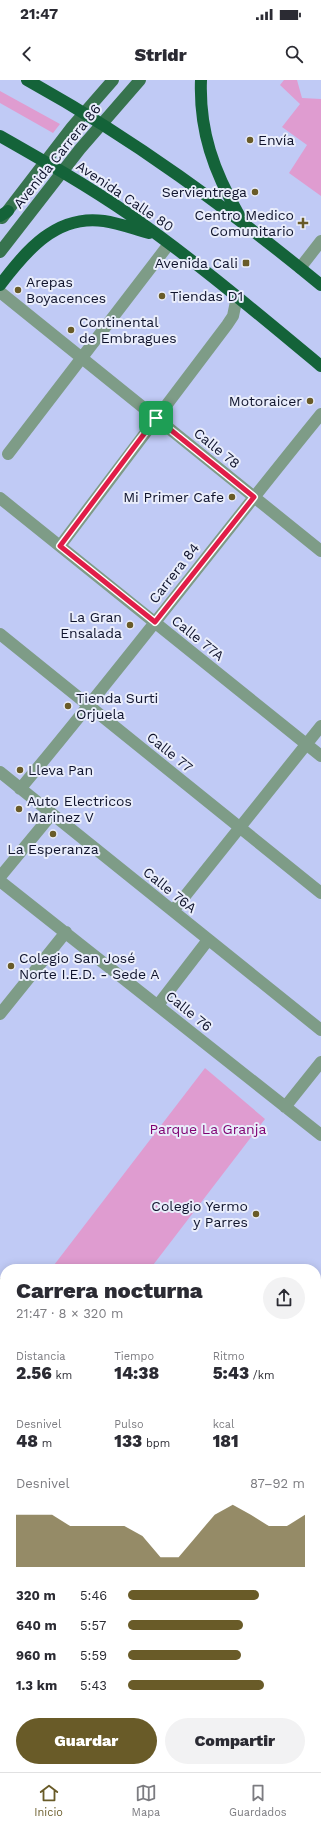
<!DOCTYPE html>
<html lang="es">
<meta charset="utf-8">
<style>
body{margin:0;font-family:"Work Sans",sans-serif;background:#f2f2f3;color:#2b2b33;height:100vh;display:flex;flex-direction:column;font-size:15px;white-space:nowrap}
*{box-sizing:border-box;margin:0}
p{font-size:13px;color:#7c7c81}
.icon{flex:none;width:22px;height:22px;fill:none;stroke:currentColor;stroke-width:2;stroke-linecap:round;stroke-linejoin:round}
.map{position:relative;flex:1;overflow:hidden}
.panel{position:absolute;left:0px;top:1184px;width:321px;height:508px;display:flex;flex-direction:column;background:#fff;border-radius:16px 16px 0 0;box-shadow:0 2px 10px #0003}
.panel>*{flex:none}
.pin{position:absolute;display:grid;place-items:center;width:34px;height:34px;color:#fff;margin:-17px;border-radius:8px;box-shadow:0 2px 6px #0006}
.round{display:grid;place-items:center;flex:none;width:42px;height:42px;border-radius:21px;background:#f2f2f3}
.overview{display:flex;align-items:center;justify-content:space-between;height:68px;padding:0 16px}
h1{font-size:22px;font-weight:800;line-height:30px}
.figures{display:grid;grid-template-columns:repeat(3,1fr);gap:6px;height:68px;padding:4px 16px}
.figures div{display:grid;align-content:center}
.figures b{font-size:17px;font-weight:800}
.figures small{font-size:11px;font-weight:400}
.figures p{font-size:11px}
.chart{height:112px;padding:8px 16px}
.chart p{display:flex;justify-content:space-between}
.chart svg{width:100%;height:72px;margin-top:4px;fill:#695b28;opacity:.7}
.action{display:flex;gap:8px;margin-top:auto;padding:8px 16px}
.action a{flex:1;height:46px;border-radius:24px;background:#695b28;color:#fff;font-size:16px;font-weight:800;line-height:46px;text-align:center}
.action a+a{background:#f2f2f3;color:#2b2b33}
ul{padding:0 16px;list-style:none;font-size:13px}
li{display:grid;grid-template-columns:64px 48px 1fr;align-items:center;height:30px}
li i{height:10px;border-radius:5px;background:#695b28}
.status{display:flex;justify-content:space-between;align-items:center;height:28px;padding:0 20px;background:#fff;direction:ltr}
.status svg{height:11px;fill:currentColor}
header{display:flex;justify-content:space-between;align-items:center;height:52px;padding:0 16px;background:#fff;font-size:18px;font-weight:800}
.menu{display:flex;justify-content:space-around;align-items:center;height:56px;border-top:1px solid #e1e1e2;background:#fff;font-size:11px;color:#7c7c81}
.menu a{display:grid;justify-items:center;gap:2px}
.menu .active{color:#695b28}
.map>svg:first-child{display:block}
</style>
<div class="status"><b>21:47</b><svg viewBox="0 0 49 12"><path d="M0 12V9h3v3zM5 12V6h3v6zM10 12V3h3v9zM15 12V0h3v12zM26 1h20v11H26zM47 4h2v5h-2z"/></svg></div>
<header><svg class="icon" aria-label="back" viewBox="0 0 24 24"><path d="M15 5l-7 7 7 7"/></svg>Stridr<svg class="icon" aria-label="search" viewBox="0 0 24 24"><circle cx="10" cy="10" r="6"/><path d="M15 15l6 6"/></svg></header>
<div class="map">
<svg width="321" height="1692" viewBox="0 0 321 1692">
<rect width="100%" height="100%" fill="#c0caf5"/>
<path fill="#df9cd0" d="M284,0H297L302,18L321,19V116L289,93L307,65L282,47L300,24L280,5Z
M0,11L60,44L53,53L0,23Z
M205,988L265,1039L150,1189H51Z
M152,1687H195L191,1692H158Z"/>
<g fill="none" stroke-linecap="round" stroke-linejoin="round">
<path stroke="#7e9c87" stroke-width="12" d="M300,188L321,161
M0,212L321,471
M8,374L169,164
M0,418L321,676
M60,466L227,245L233,236L237,217
M0,554L321,813
M0,692L321,950
M20,709C123,586 220,458 321,334
M0,797L52,734
M0,801L321,1055
M173,831L321,646
M158,925L208,860
M0,934L66,852
M285,1027L321,982
M0,1340L5,1344
M316,1435L321,1429
M0,1458L5,1462
M0,1574L5,1578
M316,1592L321,1596
M0,1605L5,1599
M141,1687L147,1692
M286,1687L292,1692
M57,1692L61,1687"/>
<path stroke="#568466" stroke-width="12" d="M0,1204L5,1208
M316,1290L321,1284
M316,1456L321,1460"/>
<path stroke="#37734e" stroke-width="12" d="M2,138L72,47L113,0
M0,172L80,69L140,0"/>
<path stroke="#146339" stroke-width="12" d="M27,0C134,59 227,128 321,205
M201,0C199,51 214,92 239,135
M0,56C44,81 88,106 130,135C196,181 258,234 321,286
M0,136L8,131
M0,205C26,171 56,134 104,141C119,143 134,149 149,153"/>
</g>
<g fill="none" stroke-linecap="round" stroke-linejoin="round">
<g stroke="#fff" stroke-width="8">
<path id="route" d="M156,338L254,417L155,542L60,466Z"/>
</g>
<use href="#route" stroke="#e11d48" stroke-width="5"/>
</g>
<g fill="#695b28" stroke="#e9edfb" stroke-width="1.5">
<circle cx="250" cy="60" r="4"/>
<circle cx="255" cy="112" r="4"/>
<path d="M301 137h4v4h4v4h-4v4h-4v-4h-4v-4h4z"/>
<rect x="242" y="179" width="8" height="8" rx="2"/>
<circle cx="18" cy="210" r="4"/>
<circle cx="162" cy="216" r="4"/>
<circle cx="71" cy="250" r="4"/>
<circle cx="310" cy="321" r="4"/>
<circle cx="232" cy="417" r="4"/>
<circle cx="130" cy="545" r="4"/>
<circle cx="68" cy="626" r="4"/>
<circle cx="20" cy="690" r="4"/>
<circle cx="19" cy="729" r="4"/>
<circle cx="53" cy="754" r="4"/>
<circle cx="11" cy="886" r="4"/>
<circle cx="256" cy="1134" r="4"/>
</g>
<g text-anchor="middle" stroke-width="4" stroke-linejoin="round" paint-order="stroke">
<g font-size="14" fill="#0f132c" stroke="#e9edfb" text-anchor="start">
<text x="258" y="65">Envía</text>
<text x="247" y="117" text-anchor="end">Servientrega</text>
<text x="294" y="140" text-anchor="end">Centro Medico<tspan x="294" dy="16">Comunitario</tspan></text>
<text x="238" y="188" text-anchor="end">Avenida Cali</text>
<text x="26" y="207">Arepas<tspan x="26" dy="16">Boyacences</tspan></text>
<text x="170" y="221">Tiendas D1</text>
<text x="79" y="247">Continental<tspan x="79" dy="16">de Embragues</tspan></text>
<text x="302" y="326" text-anchor="end">Motoraicer</text>
<text x="224" y="422" text-anchor="end">Mi Primer Cafe</text>
<text x="122" y="542" text-anchor="end">La Gran<tspan x="122" dy="16">Ensalada</tspan></text>
<text x="76" y="623">Tienda Surti<tspan x="76" dy="16">Orjuela</tspan></text>
<text x="28" y="695">Lleva Pan</text>
<text x="27" y="726">Auto Electricos<tspan x="27" dy="16">Marinez V</tspan></text>
<text x="53" y="774" text-anchor="middle">La Esperanza</text>
<text x="19" y="883">Colegio San José<tspan x="19" dy="16">Norte I.E.D. - Sede A</tspan></text>
<text x="248" y="1131" text-anchor="end">Colegio Yermo<tspan x="248" dy="16">y Parres</tspan></text>
</g>
<g font-size="14" fill="#0f132c" stroke="#e9edfb">
<text transform="translate(57 76) rotate(-51)" y="5">Avenida Carrera 86</text>
<text transform="translate(125 116) rotate(34)" y="5">Avenida Calle 80</text>
<text transform="translate(217 368) rotate(39)" y="5">Calle 78</text>
<text transform="translate(174 493) rotate(-52)" y="5">Carrera 84</text>
<text transform="translate(198 558) rotate(39)" y="5">Calle 77A</text>
<text transform="translate(170 672) rotate(39)" y="5">Calle 77</text>
<text transform="translate(170 810) rotate(39)" y="5">Calle 76A</text>
<text transform="translate(189 931) rotate(39)" y="5">Calle 76</text>
</g>
<g font-size="14" fill="#7f0171" stroke="#e9edfb">
<text x="208" y="1054">Parque La Granja</text>
</g>
</g>
</svg>
<div class="pin" style="left:156px;top:338px;background:#1e9e55"><svg class="icon" aria-label="arrive" viewBox="0 0 24 24"><path d="M6 21V4h12l-3 4 3 4H6"/></svg></div>
<section class="panel">
<div class="overview"><div><h1>Carrera nocturna</h1><p>21:47 · 8 × 320 m</p></div><a class="round"><svg class="icon" aria-label="share" viewBox="0 0 24 24"><path d="M12 15V3M7 8l5-5 5 5M5 13v7h14v-7"/></svg></a></div>
<div class="figures">
<div><p>Distancia</p><b>2.56<small> km</small></b></div>
<div><p>Tiempo</p><b>14:38</b></div>
<div><p>Ritmo</p><b>5:43<small> /km</small></b></div>
</div>
<div class="figures">
<div><p>Desnivel</p><b>48<small> m</small></b></div>
<div><p>Pulso</p><b>133<small> bpm</small></b></div>
<div><p>kcal</p><b>181</b></div>
</div>
<div class="chart"><p><span>Desnivel</span>87–92 m</p>
<svg viewBox="0 0 160 44" preserveAspectRatio="none"><path d="M0 44V12L10 12L20 12L30 19L40 19L50 19L60 19L70 25L80 38L90 38L100 25L110 12L120 6L130 12L140 19L150 19L160 12V44z"/></svg>
</div>
<ul>
<li><b>320 m</b>5:46<i style="width:74%"></i></li>
<li><b>640 m</b>5:57<i style="width:65%"></i></li>
<li><b>960 m</b>5:59<i style="width:64%"></i></li>
<li><b>1.3 km</b>5:43<i style="width:77%"></i></li>
</ul>
<div class="action"><a>Guardar</a><a>Compartir</a></div>
</section>
</div>
<nav class="menu">
<a class="active"><svg class="icon" aria-label="home" viewBox="0 0 24 24"><path d="M3 11l9-7 9 7M6 9v11h12V9"/></svg>Inicio</a>
<a><svg class="icon" aria-label="map" viewBox="0 0 24 24"><path d="M3 6l6-2 6 2 6-2v14l-6 2-6-2-6 2zM9 4v14M15 6v14"/></svg>Mapa</a>
<a><svg class="icon" aria-label="saved" viewBox="0 0 24 24"><path d="M7 4h10v16l-5-4-5 4z"/></svg>Guardados</a>
</nav>
